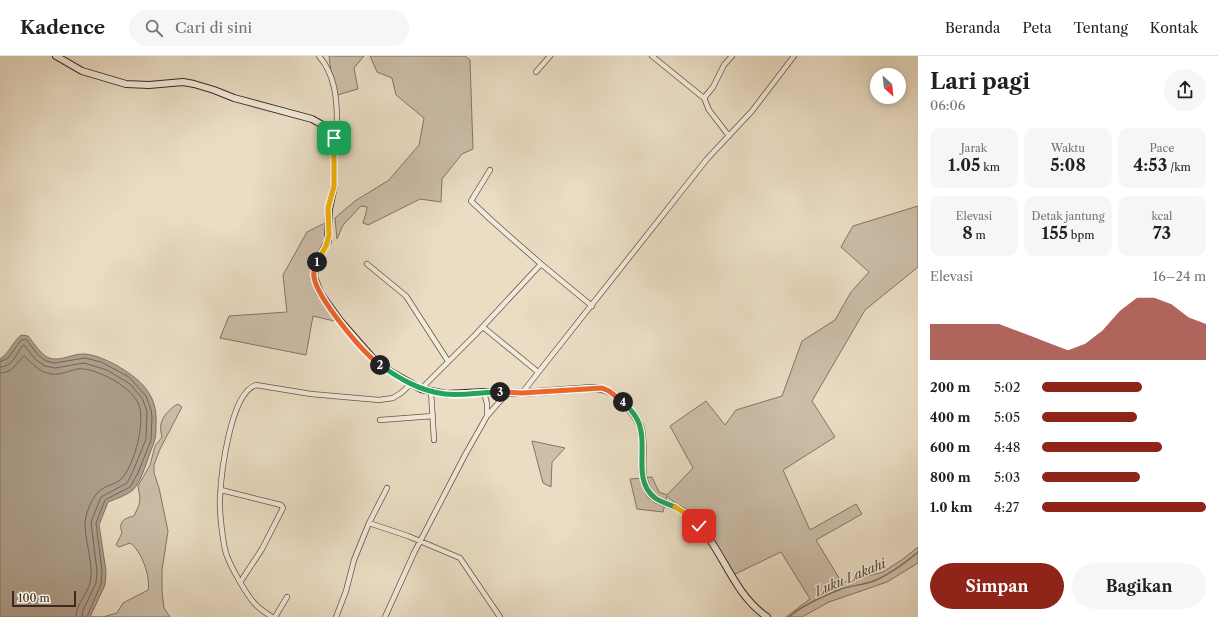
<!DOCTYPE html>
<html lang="id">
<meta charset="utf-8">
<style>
body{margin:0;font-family:"Libre Caslon Text",serif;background:#f6f6f6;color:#202124;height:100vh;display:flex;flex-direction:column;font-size:15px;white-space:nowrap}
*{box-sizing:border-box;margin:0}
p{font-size:13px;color:#757577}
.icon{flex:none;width:22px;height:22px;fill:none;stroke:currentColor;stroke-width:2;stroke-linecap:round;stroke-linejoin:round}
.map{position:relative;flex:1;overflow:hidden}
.details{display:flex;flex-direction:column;background:#fff;width:300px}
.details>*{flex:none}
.needle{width:26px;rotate:153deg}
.fabs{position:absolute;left:870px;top:12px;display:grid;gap:8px}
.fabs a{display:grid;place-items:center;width:36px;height:36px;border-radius:50%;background:#fff;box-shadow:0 2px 6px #0003;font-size:20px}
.scale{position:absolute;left:12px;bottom:10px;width:64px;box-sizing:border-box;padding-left:4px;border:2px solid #3a2923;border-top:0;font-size:11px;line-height:14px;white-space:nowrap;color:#3a2923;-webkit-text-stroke:3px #f1e9d9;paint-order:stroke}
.pin{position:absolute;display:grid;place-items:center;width:34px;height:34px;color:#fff;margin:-17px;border-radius:8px;box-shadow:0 2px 6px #0006}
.km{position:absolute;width:20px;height:20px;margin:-10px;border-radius:50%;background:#222;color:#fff;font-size:11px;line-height:20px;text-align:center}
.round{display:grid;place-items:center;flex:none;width:42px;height:42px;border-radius:21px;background:#f6f6f6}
.overview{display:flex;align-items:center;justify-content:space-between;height:68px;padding:0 12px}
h1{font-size:22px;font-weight:700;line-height:30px}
.stats{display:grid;grid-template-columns:repeat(3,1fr);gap:6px;height:68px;padding:4px 12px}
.stats div{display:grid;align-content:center;border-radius:10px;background:#f6f6f6;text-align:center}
.stats b{font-size:17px;font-weight:700}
.stats small{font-size:11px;font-weight:400}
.stats p{font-size:11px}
.chart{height:112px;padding:8px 12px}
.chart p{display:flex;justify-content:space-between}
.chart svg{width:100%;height:72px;margin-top:4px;fill:#8f2418;opacity:.7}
.cta{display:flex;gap:8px;margin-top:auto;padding:8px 12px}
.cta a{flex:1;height:46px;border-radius:24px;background:#8f2418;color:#fff;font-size:16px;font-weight:700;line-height:46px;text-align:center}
.cta a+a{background:#f6f6f6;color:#202124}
ul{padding:0 12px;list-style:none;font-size:13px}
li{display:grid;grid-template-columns:64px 48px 1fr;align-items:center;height:30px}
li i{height:10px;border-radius:5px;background:#8f2418}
header{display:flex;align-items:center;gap:24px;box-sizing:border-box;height:56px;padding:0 20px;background:#fff;border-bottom:1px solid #e0e0e0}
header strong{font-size:19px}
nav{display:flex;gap:22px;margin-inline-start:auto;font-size:14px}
.search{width:280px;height:36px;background:#f6f6f6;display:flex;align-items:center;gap:10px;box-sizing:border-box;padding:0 14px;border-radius:22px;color:#757577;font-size:15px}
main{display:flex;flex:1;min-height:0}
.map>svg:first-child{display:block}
</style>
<header>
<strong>Kadence</strong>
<div class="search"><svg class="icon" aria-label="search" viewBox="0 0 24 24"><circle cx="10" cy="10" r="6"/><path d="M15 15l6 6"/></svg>Cari di sini</div>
<nav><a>Beranda</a><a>Peta</a><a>Tentang</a><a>Kontak</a></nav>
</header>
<main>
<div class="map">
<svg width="918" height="561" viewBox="0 0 918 561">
<rect width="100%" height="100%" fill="#eaddc4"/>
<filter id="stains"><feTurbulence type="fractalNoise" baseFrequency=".005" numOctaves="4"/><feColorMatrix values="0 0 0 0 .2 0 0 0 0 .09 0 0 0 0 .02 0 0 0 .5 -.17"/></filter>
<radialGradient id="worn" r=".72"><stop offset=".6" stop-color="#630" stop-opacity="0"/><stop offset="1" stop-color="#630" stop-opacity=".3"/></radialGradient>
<path fill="#ccbea9" stroke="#837466" d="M329,0H364L354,12L358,33L334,40Z
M370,0H465L470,4L473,93L462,98L442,123L441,146L420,143L368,169L363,167C364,161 367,157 367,151L361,150L343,169L337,183L335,162L355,145L389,124L419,89L424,62L396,39L392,22L377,16Z
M918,150V211L865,254L812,345L835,381L783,414L810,474L856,448L862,458L816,484L842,527L883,516L903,503L918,491V507L887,526L829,546L802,561H786L810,543L781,496L731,520L700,468L667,440L663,456L637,453L630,423L652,421L659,436L667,439L693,412L670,370L706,345L725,369L736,354L782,340L802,285L835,264L851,236L869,216L841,191L853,170Z
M327,166V181L318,198L314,225L339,260L334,265L313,260L306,299L220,282L229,260L287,256L283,219L307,176Z
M178,348L182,351L160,393L154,409V417L159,432L168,475L162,514V535L164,552L170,561H87H103L117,557L123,547L148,534C151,521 141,494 130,487L119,491L116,489L122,477C118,466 124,462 134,460L139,449L140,442L138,430L150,409L155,390L162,381C161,377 160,372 161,368C162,361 171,351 178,348Z
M532,385L565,392L552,406L551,431L543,427Z"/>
<path fill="#aea08d" stroke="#807063" d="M21,279L28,280C34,287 40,298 49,302C61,306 73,297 85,298C96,299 106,304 116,309C140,323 158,338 156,368C156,375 156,383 153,389C148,401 142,425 133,434C127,439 116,443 108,446L99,469L106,515L105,529L90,561H0V303C9,297 13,286 21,279Z"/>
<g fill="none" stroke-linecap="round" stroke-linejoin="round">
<path stroke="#746458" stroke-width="1" d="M0,306L8,302L21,284L26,283L38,299L46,305L54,307L85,302L101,306L129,321L146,340L151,354L152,361L151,384L138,417L130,431L105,444L96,467L102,515L101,528L87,561
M0,311C12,311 16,299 22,290L24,289L35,303L45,310L55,312L84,307L107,314L130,328L142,342L147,355L146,383L133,415L127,427L101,441L91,466L97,515L96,527L83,554L82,561
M0,317C13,317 16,307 24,300C33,307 38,316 51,318C63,320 74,311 84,313C101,315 133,332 139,349C145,368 135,406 123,421C119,427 108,429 102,433C92,439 84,460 85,471C86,487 94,512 90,527C87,539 76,548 76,561"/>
<path stroke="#807063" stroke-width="1.5" d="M789,561C803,549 823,540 841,533C850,530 861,529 871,526C887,520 905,507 918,496"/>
<g stroke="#66564b" stroke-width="6">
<path id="minor" d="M319,0C335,19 337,42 337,66V69L331,75
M652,0L705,43
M536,16L550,0
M729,80L709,54L704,42L713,31L724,9L732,0
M490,114L471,145L490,163L541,208
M367,208L406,240L448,305
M483,271L538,316
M421,333L475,279L541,208L592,250
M431,335L434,384
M484,336L487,348V360
M522,337L707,103L752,55L794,0
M380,364L433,360
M221,434L281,449L283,452L262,493L241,525
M369,467L387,432
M272,561C266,557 260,553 255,548C246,538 232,513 227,500C223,491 219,453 220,442C221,419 230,337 256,329L311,338L379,344L393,342L401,337L411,328
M275,561L287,541
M336,561L346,535L354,504L369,467L408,480L460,502L500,561
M385,561L414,497L465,399L487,360L508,336"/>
</g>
<g stroke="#3a2923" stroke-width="8">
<path id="secondary" d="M56,0L82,15L126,28L149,29L183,26L194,28L214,34L234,42L312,63L328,72L334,82V130L329,153L328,185L315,210L314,221L320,237L341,266L376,306L391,316L421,333L446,338L484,336L522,337L594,332C605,332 612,336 620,344C628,351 637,360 640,370C647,392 636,416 649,436C655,446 668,447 677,452C685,456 693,463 699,469C725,499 733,537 767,561"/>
</g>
<use href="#minor" stroke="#f1e9d9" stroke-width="4.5"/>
<use href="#secondary" stroke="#f1e9d9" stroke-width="6"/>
</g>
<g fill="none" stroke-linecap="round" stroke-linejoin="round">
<g stroke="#fff" stroke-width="8">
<path id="split-1" d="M317,206L326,190L329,179L328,152L334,130V82"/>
</g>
<g stroke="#fff" stroke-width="8">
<path id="split-2" d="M317,206C315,210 313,215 314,221C317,242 362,296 380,309"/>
</g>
<g stroke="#fff" stroke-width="8">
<path id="split-3" d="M380,309C400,323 420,335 445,338C463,340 482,336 500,336"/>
</g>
<g stroke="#fff" stroke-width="8">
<path id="split-4" d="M500,336L522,337L602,332L609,335L623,346"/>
</g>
<g stroke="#fff" stroke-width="8">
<path id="split-5" d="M623,346C630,353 638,361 640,371C647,393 633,425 655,442C661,446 668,448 675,451"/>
</g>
<g stroke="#fff" stroke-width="8">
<path id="split-6" d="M675,451L686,458L699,470"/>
</g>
<use href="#split-1" stroke="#f5b400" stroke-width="5"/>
<use href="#split-2" stroke="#f0652b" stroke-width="5"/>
<use href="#split-3" stroke="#22a559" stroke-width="5"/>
<use href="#split-4" stroke="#f0652b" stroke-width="5"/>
<use href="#split-5" stroke="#22a559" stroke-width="5"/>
<use href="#split-6" stroke="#f5b400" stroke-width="5"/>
</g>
<g text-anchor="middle" stroke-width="3" stroke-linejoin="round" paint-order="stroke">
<g font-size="13" font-style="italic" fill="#5d4d43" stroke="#f1e9d9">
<text transform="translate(850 521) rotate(-23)" y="5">Luku Lakahi</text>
</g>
</g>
<rect width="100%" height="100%" filter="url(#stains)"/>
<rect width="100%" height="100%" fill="url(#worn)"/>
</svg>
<div class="fabs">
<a><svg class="needle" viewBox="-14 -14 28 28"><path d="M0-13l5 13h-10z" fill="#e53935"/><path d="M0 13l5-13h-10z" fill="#757577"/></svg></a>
</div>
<div class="scale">100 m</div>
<div class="pin" style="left:334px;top:82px;background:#1e9e55"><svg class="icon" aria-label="arrive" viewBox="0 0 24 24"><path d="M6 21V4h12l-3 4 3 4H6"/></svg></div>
<div class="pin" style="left:699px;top:470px;background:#d93025"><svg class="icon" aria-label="check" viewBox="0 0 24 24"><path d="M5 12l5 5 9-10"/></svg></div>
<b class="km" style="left:317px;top:206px">1</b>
<b class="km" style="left:380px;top:309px">2</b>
<b class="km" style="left:500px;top:336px">3</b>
<b class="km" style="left:623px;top:346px">4</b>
</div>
<section class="details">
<div class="overview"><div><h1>Lari pagi</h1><p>06:06</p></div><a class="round"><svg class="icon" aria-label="share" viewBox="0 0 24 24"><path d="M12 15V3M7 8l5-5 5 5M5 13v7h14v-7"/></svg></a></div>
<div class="stats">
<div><p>Jarak</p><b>1.05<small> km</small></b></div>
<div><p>Waktu</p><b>5:08</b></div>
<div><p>Pace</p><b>4:53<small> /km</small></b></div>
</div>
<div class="stats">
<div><p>Elevasi</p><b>8<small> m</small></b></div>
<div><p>Detak jantung</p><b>155<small> bpm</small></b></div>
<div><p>kcal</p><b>73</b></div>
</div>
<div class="chart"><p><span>Elevasi</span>16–24 m</p>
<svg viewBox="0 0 160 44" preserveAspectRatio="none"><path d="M0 44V22L10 22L20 22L30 22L40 22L50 26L60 30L70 34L80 38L90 34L100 26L110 14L120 6L130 6L140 10L150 18L160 22V44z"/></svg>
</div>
<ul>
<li><b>200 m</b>5:02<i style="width:61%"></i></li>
<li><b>400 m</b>5:05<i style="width:58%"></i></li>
<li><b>600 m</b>4:48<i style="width:73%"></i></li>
<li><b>800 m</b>5:03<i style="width:60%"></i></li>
<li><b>1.0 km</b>4:27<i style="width:100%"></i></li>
</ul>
<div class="cta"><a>Simpan</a><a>Bagikan</a></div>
</section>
</main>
